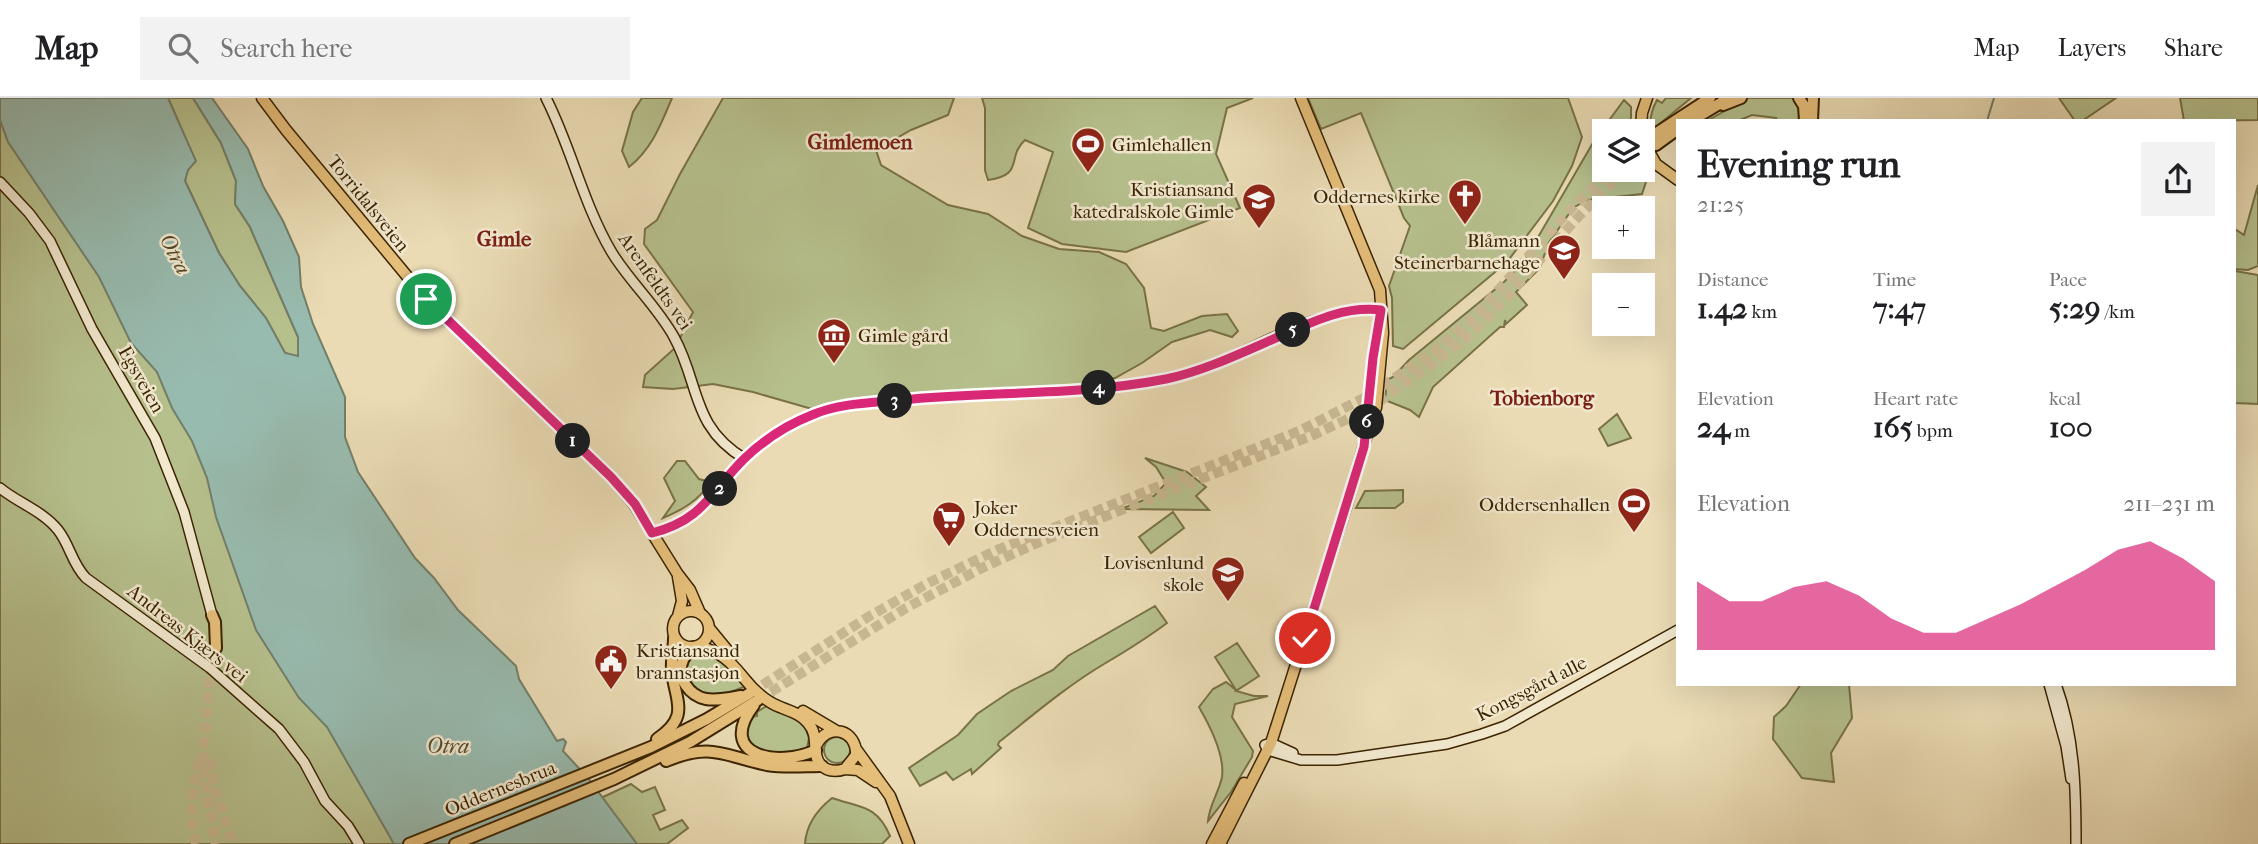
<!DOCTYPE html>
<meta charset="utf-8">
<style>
body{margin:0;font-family:"IM FELL French Canon",serif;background:#f2f2f2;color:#202124;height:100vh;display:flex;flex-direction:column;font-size:26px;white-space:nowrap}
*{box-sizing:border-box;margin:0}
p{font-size:23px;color:#757577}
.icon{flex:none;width:38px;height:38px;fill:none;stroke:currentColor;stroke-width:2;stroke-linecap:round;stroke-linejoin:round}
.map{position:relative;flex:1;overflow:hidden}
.panel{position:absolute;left:1676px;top:21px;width:560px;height:567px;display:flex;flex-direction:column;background:#fff;border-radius:0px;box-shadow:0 7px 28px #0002}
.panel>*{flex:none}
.fabs{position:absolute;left:1592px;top:21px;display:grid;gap:14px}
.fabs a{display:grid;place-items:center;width:63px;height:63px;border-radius:0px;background:#fff;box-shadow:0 7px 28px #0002;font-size:35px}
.pin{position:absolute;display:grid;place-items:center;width:60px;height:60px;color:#fff;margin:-30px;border:4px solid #fff;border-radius:50%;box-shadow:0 2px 7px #0007}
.km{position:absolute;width:35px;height:35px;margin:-18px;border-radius:50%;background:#222;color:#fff;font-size:19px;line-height:35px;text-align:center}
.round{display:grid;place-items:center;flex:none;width:74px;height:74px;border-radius:0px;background:#f2f2f2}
.head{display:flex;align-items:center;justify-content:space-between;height:119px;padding:0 21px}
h1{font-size:38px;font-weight:700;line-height:52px}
.metrics{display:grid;grid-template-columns:repeat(3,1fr);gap:10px;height:119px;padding:7px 21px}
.metrics div{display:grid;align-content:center}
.metrics b{font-size:30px;font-weight:700}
.metrics small{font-size:19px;font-weight:400}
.metrics p{font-size:19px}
.chart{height:196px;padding:14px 21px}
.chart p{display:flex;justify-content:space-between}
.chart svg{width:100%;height:126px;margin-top:7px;fill:#db2777;opacity:.7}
header{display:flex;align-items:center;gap:42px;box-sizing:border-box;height:98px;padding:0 35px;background:#fff;border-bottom:2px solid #e0e0e0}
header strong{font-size:33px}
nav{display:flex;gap:38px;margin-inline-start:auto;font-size:24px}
.search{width:490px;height:63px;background:#f2f2f2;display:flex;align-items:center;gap:18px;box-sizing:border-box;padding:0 24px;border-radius:0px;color:#757577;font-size:26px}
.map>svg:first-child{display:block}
</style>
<header>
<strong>Map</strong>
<div class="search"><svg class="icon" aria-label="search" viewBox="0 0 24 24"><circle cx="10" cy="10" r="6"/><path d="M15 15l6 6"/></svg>Search here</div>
<nav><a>Map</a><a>Layers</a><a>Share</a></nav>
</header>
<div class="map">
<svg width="2258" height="746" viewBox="0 0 2258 746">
<rect width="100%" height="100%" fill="#eadbb4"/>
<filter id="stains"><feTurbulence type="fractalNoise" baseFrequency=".00286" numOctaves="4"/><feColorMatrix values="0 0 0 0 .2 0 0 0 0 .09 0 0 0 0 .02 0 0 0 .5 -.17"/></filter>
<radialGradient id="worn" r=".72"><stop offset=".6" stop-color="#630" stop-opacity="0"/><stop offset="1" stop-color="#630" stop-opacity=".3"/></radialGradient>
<path fill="#b6c08d" stroke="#797247" stroke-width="2" d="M0,0H63L394,746H0Z
M168,0H193L221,45L236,83L235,106L250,129L298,239V259L285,255L266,220L240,188L219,155L185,83C192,55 180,25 168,0Z
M642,0H672C661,26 652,51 629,69L622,53L633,14Z
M723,0H954L948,17L911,32L876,52L881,67L948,107L988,116L1022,138L1059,151L1099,154L1126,166L1144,190L1151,230L1164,233L1202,218L1227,216L1238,233L1232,239L1210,232L1172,244L1142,265L1115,280L1069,292L1001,301L905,305L819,313L753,294L713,286L673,291L643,289L645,277L675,250L693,214L644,146L645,131L657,122L680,76Z
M982,0H1253L1227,10L1216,56L1240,110L1126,154L1062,146L1028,130L1053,54L1025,42C1006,59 1025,77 988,82L985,72V10Z
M1308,0H1568L1582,39L1572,68L1553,103L1507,164L1403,251L1393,248L1392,200L1389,188L1410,128L1404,120L1361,15L1321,31Z
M1666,0H1691L1651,33C1649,22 1652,11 1657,2L1662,5Z
M1748,0H1794L1800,11L1801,23H1778L1776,20L1752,17L1738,23H1707Z
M2059,0H2116L2082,23H2075Z
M2180,0H2258V22L2184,23Z
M1624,2L1631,9V33H1605V72H1643V61L1650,72L1642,96L1587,102L1573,110L1548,146L1540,170L1516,194L1527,207L1506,226L1505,222L1504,229H1500L1433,289L1419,319L1410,312L1385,302L1387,282L1393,279L1409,262L1504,184L1523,165L1594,43Z
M2258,87V168L2248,172L2235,171V131L2244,137Z
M2235,173L2258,177V306L2235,305Z
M1617,316L1631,340L1608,348L1599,331Z
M1145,360L1187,374L1206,389L1196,398L1209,412L1121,411L1154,398L1166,385L1156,369Z
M677,363H685L699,381L710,384C700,402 682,412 663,420L675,403L664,380Z
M1403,392V404L1395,410H1356L1365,393Z
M1173,414L1184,430L1151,455L1139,439Z
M1155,508L1167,525C1147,540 1126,553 1104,566C1067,588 1033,617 999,644L998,647L1001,650L972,676L971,671L953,682L946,674L920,688L909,670L958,637L977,616L1011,593L1053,572L1068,558Z
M1237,545L1259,578L1236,593L1254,598H1268L1235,606L1232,619L1253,653L1252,659L1231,694L1208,723C1209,708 1219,694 1222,679C1225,657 1210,628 1199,609L1213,591L1226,584L1236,592L1215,559Z
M696,554C716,554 737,570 744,589C732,593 718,600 706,597C683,592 681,568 696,554Z
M1801,586L1849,587L1852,620L1831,655L1834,684L1802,680L1773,641L1774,619L1786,608Z
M768,607L804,626L809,640L807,650C790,660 767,655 750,648L745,633L751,619L757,618V614Z
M824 652a13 13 0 1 1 26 0a13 13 0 1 1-26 0Z
M631,686L642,694L655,689L665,712L653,717L660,732L682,722L688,730L667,746H636L601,700Z
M832,700C861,710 877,707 890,738L882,746H805C806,727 817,712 832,700Z"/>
<path fill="#98bbaf" stroke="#737f69" stroke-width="2" d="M0,0H168L196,63L188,72L185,83L219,155L240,188L266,220L285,255L298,258V239L250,129L235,106L236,83L221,45L193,0H212L248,51L263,88L283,123L299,159L301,189L313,226L345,299V339L358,374L415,460L434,480L458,512L516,568L519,581L557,643L563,641L566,644L563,653L588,680L637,746H394L327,629L299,600L256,532L216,419L207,380L192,343L172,310L157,274L131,245L99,179L8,44L0,22Z"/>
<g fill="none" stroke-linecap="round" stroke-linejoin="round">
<path stroke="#737f69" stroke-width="2" d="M1987,23L1994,0"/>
<path stroke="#c7b690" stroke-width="10" stroke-dasharray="10 5" stroke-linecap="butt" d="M212,550L203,657L207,699L216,746
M750,595L868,519L928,485L997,452L1299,333L1368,298L1441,248L1477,216L1568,114L1611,72
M758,602L906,510L984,469L1037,445L1311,338L1369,311L1459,246L1489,219L1578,119L1626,72
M210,661L215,691L233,746
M196,746C188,716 193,691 199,661"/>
<g stroke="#3c2401" stroke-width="12">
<path id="secondary" d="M546,0C571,49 583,105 611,153C628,182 657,208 674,239C700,286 691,329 745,361
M0,84L29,115L50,143L92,231L155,340L184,414L212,517
M0,390C18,405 43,413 58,432C70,447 72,466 86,480L210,570L279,631L304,664L325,703L348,728L359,746
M652,435C703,422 712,393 745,360C764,342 789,326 812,317C840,305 871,305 901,302C992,293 1085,299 1176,279C1241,264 1315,205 1381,212
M2049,586L2066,648L2071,681
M2056,586C2075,639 2076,691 2076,746
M1265,647L1268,652L1301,662H1337L1447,646L1482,636L1505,628L1678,532
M1265,647L1271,645L1293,655"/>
</g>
<g stroke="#3c2401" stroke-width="13">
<path id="primary" d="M262,0L286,32L426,201L611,379L634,406L677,475L690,492L700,515
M1301,0L1380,192L1383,235L1376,310
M1641,33L1642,15L1647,0
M1643,43L1656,66L1678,82
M673 531a18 18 0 1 1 36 0a18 18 0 1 1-36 0Z
M678,518L682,503L678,479
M709,530L732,558
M698,548C739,558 739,585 770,604C782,612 799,613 808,625C820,638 811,655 820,666C827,674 836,674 845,671L856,657C857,632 829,624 817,646
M803,613L835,632
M856,651L890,698L909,746
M845,671L858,672L876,684
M1212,746L1244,685
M1220,746L1271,645L1347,406L1366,340L1373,260L1381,212"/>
</g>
<g stroke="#3c2401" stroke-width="14">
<path id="highway" d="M1799,0L1804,8L1805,23
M1723,7L1741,0
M1691,23L1729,0
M1812,23L1813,0
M1652,38L1710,0
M1656,47L1678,31
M212,517L215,524L216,550
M694,549C690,553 685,557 683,562C675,579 690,598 706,601C717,603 730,600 741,598
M754,607C715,658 778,670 816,652
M657,641C691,618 675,603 672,573C671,562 674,550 674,540
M666,663C713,644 723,658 767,667C785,670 805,668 822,668
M409,746L651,649L707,621L750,595
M455,746L614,681L690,644L758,602"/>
</g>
<use href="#secondary" stroke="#f1e8ce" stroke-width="9"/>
<use href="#primary" stroke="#e5be7a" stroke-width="10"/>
<use href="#highway" stroke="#e5be7a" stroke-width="10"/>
</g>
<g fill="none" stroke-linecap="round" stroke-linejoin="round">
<g stroke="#fff" stroke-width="14">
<path id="route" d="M426,201L611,379L635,406L652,435C704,422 711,393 745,360C764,342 789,326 812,317C840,305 871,305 901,302C989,293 1078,298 1166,281C1205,273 1248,252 1285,236C1316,222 1346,208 1381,212L1373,260L1364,349L1305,540"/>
</g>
<use href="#route" stroke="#db2777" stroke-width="9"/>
</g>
<defs>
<g id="stadium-pin" transform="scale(1.75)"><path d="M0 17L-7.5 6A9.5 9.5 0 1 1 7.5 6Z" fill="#8f2418" stroke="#f1e8ce"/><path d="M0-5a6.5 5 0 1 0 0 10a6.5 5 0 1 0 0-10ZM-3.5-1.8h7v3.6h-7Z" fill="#fff"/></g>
<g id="church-pin" transform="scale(1.75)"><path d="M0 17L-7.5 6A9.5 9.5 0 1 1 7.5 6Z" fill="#8f2418" stroke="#f1e8ce"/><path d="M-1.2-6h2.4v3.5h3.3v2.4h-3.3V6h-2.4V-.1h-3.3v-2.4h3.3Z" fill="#fff"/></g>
<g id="school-pin" transform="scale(1.75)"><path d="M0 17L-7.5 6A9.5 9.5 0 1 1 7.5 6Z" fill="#8f2418" stroke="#f1e8ce"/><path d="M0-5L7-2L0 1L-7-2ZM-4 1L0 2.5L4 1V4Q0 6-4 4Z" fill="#fff"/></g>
<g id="museum-pin" transform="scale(1.75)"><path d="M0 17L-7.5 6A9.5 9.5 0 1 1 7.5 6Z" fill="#8f2418" stroke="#f1e8ce"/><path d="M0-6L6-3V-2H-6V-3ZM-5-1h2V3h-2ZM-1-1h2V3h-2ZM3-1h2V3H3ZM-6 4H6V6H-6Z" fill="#fff"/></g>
<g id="supermarket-pin" transform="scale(1.75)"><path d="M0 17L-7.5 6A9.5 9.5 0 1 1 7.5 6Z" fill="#8f2418" stroke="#f1e8ce"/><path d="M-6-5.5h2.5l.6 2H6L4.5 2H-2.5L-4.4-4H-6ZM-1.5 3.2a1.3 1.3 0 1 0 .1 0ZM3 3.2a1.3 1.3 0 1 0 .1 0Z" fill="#fff"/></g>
<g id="civic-pin" transform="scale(1.75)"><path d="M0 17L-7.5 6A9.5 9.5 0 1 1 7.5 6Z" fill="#8f2418" stroke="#f1e8ce"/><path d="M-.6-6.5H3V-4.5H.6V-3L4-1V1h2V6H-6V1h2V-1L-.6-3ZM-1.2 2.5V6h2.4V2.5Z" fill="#fff"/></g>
</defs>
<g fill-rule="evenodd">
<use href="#stadium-pin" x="1088" y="46"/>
<use href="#church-pin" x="1465" y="98"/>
<use href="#school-pin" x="1259" y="102"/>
<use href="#school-pin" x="1564" y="153"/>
<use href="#museum-pin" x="834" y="237"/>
<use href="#stadium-pin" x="1634" y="406"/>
<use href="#supermarket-pin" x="949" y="420"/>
<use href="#school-pin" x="1228" y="475"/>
<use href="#civic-pin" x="611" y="563"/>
</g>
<g text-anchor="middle" stroke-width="5" stroke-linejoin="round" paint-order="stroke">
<g font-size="19" fill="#3c2401" stroke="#f1e8ce" text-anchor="end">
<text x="1112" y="53" text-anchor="start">Gimlehallen</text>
<text x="1234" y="98">Kristiansand<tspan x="1234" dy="22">katedralskole Gimle</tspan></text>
<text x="1440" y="105">Oddernes kirke</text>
<text x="1540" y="149">Blåmann<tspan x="1540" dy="22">Steinerbarnehage</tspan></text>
<text x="858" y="244" text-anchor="start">Gimle gård</text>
<text x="1610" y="413">Oddersenhallen</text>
<text x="974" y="416" text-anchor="start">Joker<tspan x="974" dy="22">Oddernesveien</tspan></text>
<text x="1204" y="471">Lovisenlund<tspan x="1204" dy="22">skole</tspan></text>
<text x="636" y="559" text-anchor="start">Kristiansand<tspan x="636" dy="22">brannstasjon</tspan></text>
</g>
<g font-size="19" fill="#3c2401" stroke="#f1e8ce">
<text transform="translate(369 105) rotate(51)" y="7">Torridalsveien</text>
<text transform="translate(656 183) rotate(55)" y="7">Arenfeldts vei</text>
<text transform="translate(142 281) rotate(60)" y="7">Egsveien</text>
<text transform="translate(188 535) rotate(38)" y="7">Andreas Kjærs vei</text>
<text transform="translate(1531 590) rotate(-27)" y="7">Kongsgård alle</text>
<text transform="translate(500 690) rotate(-22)" y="7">Oddernesbrua</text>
</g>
<g font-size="21" font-weight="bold" fill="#7a1f14" stroke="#f1e8ce">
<text x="860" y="51">Gimlemoen</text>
<text x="504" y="148">Gimle</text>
<text x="1542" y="307">Tobienborg</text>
</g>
<g font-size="21" font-style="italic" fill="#534a2c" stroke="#f1e8ce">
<text transform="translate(175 156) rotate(62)" y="7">Otra</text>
<text x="448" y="655">Otra</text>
</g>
</g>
<rect width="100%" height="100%" filter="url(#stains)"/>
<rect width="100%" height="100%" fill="url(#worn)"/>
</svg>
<div class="fabs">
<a><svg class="icon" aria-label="layers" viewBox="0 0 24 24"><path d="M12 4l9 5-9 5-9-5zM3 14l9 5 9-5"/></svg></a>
<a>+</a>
<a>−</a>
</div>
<div class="pin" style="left:426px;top:201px;background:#1e9e55"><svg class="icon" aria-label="arrive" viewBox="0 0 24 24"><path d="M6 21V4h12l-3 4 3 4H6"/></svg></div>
<div class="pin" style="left:1305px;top:540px;background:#d93025"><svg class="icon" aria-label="check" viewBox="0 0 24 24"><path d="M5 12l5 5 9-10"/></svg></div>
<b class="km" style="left:573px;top:343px">1</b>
<b class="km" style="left:720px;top:391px">2</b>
<b class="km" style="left:895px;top:303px">3</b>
<b class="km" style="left:1099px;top:290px">4</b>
<b class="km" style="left:1293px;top:232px">5</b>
<b class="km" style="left:1367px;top:324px">6</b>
<section class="panel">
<div class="head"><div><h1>Evening run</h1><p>21:25</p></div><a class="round"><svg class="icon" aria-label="share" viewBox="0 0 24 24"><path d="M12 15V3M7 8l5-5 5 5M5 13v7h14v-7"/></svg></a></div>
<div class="metrics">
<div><p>Distance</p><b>1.42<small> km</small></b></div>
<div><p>Time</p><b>7:47</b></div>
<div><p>Pace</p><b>5:29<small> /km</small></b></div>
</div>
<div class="metrics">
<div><p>Elevation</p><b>24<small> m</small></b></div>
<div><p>Heart rate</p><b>165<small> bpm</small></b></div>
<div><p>kcal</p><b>100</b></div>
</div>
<div class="chart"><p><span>Elevation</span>211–231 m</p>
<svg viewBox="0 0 160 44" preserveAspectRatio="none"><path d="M0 44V20L10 27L20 27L30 22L40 20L50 25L60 33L70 38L80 38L90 33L100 28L110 22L120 16L130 9L140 6L150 12L160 20V44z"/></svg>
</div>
</section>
</div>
